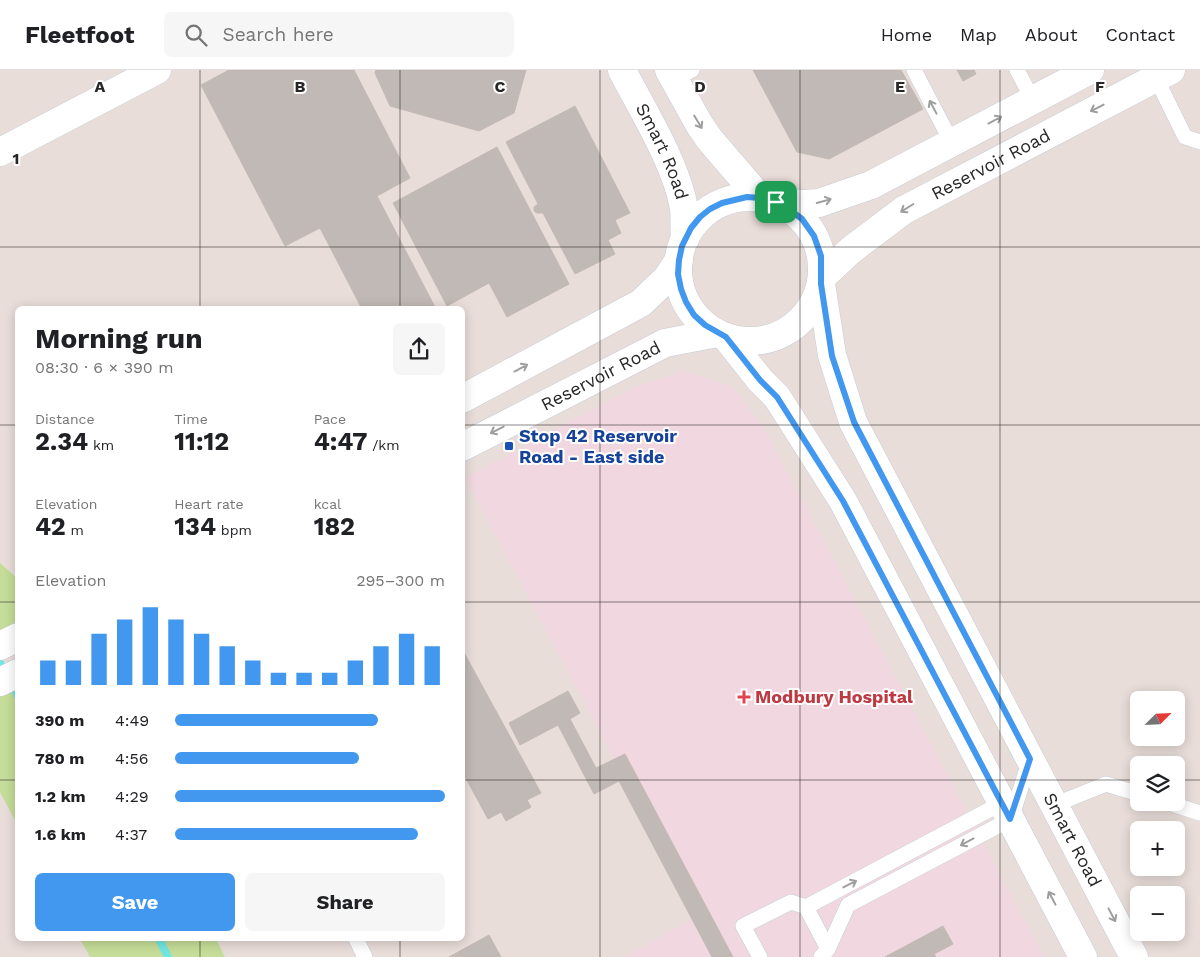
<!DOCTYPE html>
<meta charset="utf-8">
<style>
body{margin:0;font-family:"Work Sans",sans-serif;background:#f6f6f6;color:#202124;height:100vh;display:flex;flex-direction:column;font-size:19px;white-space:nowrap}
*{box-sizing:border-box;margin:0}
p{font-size:16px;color:#757577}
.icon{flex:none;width:28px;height:28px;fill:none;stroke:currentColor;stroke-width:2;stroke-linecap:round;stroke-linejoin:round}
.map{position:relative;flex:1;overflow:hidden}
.sheet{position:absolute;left:15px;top:236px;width:450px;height:635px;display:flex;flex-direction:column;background:#fff;border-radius:8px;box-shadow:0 2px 12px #0003}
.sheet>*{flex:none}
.needle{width:32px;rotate:66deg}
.tools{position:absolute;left:1130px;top:621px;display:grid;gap:10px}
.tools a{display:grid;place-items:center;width:55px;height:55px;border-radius:8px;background:#fff;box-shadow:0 2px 12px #0003;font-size:25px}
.pin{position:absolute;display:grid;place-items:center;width:42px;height:42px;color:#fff;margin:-21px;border-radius:10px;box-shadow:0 2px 8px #0006}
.round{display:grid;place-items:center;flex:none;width:52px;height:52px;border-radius:8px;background:#f6f6f6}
.summary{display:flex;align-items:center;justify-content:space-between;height:85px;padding:0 20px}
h1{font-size:28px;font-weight:700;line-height:38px}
.metrics{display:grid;grid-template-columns:repeat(3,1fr);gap:8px;height:85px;padding:5px 20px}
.metrics div{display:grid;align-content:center}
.metrics b{font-size:25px;font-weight:700}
.metrics small{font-size:14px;font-weight:400}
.metrics p{font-size:14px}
.chart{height:140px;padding:10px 20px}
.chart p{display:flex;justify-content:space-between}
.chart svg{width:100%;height:90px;margin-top:5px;stroke:#4198ee;stroke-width:6}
.primary-button{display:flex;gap:10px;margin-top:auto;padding:10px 20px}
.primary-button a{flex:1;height:58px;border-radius:8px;background:#4198ee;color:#fff;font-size:20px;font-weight:700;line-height:58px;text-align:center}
.primary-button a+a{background:#f6f6f6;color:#202124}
ul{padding:0 20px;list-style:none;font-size:16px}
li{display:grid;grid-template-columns:80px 60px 1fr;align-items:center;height:38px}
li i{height:12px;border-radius:6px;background:#4198ee}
header{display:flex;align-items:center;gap:30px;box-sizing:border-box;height:70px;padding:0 25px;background:#fff;border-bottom:1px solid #e0e0e0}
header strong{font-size:24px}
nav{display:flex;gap:28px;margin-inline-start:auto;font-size:18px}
.search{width:350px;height:45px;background:#f6f6f6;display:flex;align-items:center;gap:12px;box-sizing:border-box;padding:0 18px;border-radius:8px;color:#757577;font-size:19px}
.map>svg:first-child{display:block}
</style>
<header>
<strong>Fleetfoot</strong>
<div class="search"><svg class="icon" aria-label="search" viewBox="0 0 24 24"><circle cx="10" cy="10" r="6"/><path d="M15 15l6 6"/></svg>Search here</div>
<nav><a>Home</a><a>Map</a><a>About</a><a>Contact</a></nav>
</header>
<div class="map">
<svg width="1200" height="887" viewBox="0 0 1200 887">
<rect width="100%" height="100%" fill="#e9ddd9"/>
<path fill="#f0d7e0" d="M681,301L732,316L764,359L1044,887H623L698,846L465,408L629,320Z"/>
<path fill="#c5dd98" d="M0,493L18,509L17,566L0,576Z
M17,603V754L0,722V612Z
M80,869H216L225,887H90Z"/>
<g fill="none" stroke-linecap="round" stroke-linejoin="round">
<path stroke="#71e6e1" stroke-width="8" d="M0,593L18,626
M159,869L168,887"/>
</g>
<path fill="#c1b9b5" stroke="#c4b9b4" d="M229,0H354L410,108L377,126L436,239H362L320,158L285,176L201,15Z
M376,0H526L514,43L479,61L390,36L375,3Z
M753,0H901L923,39L829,89L797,82Z
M957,0H974L976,4L963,11Z
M575,36L630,143L615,150L621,163L608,170L615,184L575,204L543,143H537L534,141V137L538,134L506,72Z
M497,77L569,214L507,247L489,213L447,236L393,133Z
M462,579L541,723L527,730L531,737L506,751L501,742L488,749L462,701Z
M568,621L580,643L570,649L596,698L625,684L733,887H712L619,711L594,724L558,655L520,675L509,653Z
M943,856L953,874L934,884L936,887H885Z
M489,865L501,887H449Z"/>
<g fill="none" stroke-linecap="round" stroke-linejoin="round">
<g stroke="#c5ccd5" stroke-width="16">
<path id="lane" d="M914,0L952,73
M1017,0L1033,30
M1156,8L1185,67L1200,72
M674,10L692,0
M1166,732L1200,743
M1054,735L1106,714L1139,724
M806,837L1002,733
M356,869L365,887
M760,887L743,856L791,832L806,837L828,879
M821,887L828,879L848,835L1011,749L1030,689"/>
</g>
<g stroke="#c5ccd5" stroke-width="29">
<path id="street" d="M0,82L157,0"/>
</g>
<g stroke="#c5ccd5" stroke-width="29">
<g id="secondary">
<path id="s1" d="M622,0C643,41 676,93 684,138C685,148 684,159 685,169"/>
<path d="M669,0L699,54L710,70L760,128"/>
<circle cx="750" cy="199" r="72"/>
<path d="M775,132L803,134L819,133L871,115L1090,0"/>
<path id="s2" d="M822,207L851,180L904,140L1171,0"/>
<path id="s3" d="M821,214L832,285L853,352L1134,887"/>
<path d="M726,267L760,310L777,327L843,431L1083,887"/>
<path d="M462,329L641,233L667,208L679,190"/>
<path id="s4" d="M462,377L665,273L717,263"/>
<path d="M0,576L18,567"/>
<path d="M0,612L18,603"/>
</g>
</g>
<use href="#lane" stroke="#fff" stroke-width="15"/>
<use href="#street" stroke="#fff" stroke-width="28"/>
<use href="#secondary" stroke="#fff" stroke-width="28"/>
</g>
<defs><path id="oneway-shaft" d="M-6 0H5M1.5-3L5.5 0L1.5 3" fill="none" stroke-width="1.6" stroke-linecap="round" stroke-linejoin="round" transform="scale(1.25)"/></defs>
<g stroke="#9e9e9e">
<use href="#oneway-shaft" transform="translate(933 37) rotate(-118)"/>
<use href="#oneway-shaft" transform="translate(1097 38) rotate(153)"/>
<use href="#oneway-shaft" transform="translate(995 50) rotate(-28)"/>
<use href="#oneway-shaft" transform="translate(698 52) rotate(59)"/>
<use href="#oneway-shaft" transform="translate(824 131) rotate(-15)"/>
<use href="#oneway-shaft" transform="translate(907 138) rotate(148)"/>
<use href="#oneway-shaft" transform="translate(521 298) rotate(-28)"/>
<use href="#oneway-shaft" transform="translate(497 360) rotate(153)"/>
<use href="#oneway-shaft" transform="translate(967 772) rotate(152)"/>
<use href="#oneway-shaft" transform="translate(850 814) rotate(-27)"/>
<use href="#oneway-shaft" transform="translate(1052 828) rotate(-118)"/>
<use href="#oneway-shaft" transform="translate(1112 845) rotate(62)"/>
</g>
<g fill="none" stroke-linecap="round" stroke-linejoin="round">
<g stroke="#fff" stroke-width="10">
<path id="route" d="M747,127L760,128L785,136L802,149L814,166L821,186V214L832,286L854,352L1030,689L1010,749L843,431L777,327L760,310L726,267L705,255L694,245L686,232L681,219L678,204L679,190L682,176L691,158L700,147L710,139L722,133Z"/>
</g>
<use href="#route" stroke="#4198ee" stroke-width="6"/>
</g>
<path fill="none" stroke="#272727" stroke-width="1" stroke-opacity="0.55" d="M200,0V239M400,0V239M600,0V887M800,0V887M1000,0V887M0,177H1200M0,355H18M462,355H1200M0,532H18M462,532H1200M0,710H18M462,710H1139M1176,710H1200M200,869V887M400,869V887"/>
<rect fill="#1a4fb4" stroke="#fff" stroke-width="2" x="504" y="371" width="10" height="10" rx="2.5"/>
<path fill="#e0444e" stroke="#fff" stroke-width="2" d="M741.5 619.5h5v5h5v5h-5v5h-5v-5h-5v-5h5z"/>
<g text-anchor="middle" stroke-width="4" stroke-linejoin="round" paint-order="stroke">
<g font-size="18" fill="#272727" stroke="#fff">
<text dy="6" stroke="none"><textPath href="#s1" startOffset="91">Smart Road</textPath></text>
<text dy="6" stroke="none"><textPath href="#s2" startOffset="204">Reservoir Road</textPath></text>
<text dy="6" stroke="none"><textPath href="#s4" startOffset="156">Reservoir Road</textPath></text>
<text dy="6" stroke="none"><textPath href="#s3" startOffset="614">Smart Road</textPath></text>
</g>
<g font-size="18" font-weight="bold" fill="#164399" stroke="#fff" text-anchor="start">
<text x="519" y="372">Stop 42 Reservoir<tspan x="519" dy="21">Road - East side</tspan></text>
</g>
<g font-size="18" font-weight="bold" fill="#be3a42" stroke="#fff" text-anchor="start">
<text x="755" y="633">Modbury Hospital</text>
</g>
</g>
<g font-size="16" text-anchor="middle" font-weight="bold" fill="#272727" stroke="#fff" stroke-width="4" stroke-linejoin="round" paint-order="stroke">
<text x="100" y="22">A</text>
<text x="300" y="22">B</text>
<text x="500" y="22">C</text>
<text x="700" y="22">D</text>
<text x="900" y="22">E</text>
<text x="1100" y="22">F</text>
<text x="16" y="94">1</text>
</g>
</svg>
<div class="tools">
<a><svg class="needle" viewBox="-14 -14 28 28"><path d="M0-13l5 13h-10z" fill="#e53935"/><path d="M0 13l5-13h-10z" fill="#757577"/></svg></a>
<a><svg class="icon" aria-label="layers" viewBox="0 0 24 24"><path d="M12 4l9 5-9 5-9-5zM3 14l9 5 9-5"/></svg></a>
<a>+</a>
<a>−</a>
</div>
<div class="pin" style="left:776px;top:132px;background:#1e9e55"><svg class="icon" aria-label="arrive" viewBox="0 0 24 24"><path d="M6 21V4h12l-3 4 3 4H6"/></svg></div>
<section class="sheet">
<div class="summary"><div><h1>Morning run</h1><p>08:30 · 6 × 390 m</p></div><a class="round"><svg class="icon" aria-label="share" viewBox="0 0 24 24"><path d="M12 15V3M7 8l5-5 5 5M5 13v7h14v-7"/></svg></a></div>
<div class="metrics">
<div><p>Distance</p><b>2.34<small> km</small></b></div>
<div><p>Time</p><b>11:12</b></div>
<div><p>Pace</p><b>4:47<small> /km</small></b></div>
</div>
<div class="metrics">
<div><p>Elevation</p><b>42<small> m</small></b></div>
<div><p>Heart rate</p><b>134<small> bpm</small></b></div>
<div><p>kcal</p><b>182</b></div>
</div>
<div class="chart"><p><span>Elevation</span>295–300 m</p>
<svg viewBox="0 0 160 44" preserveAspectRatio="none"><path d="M5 44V32M15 44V32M25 44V19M35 44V12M45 44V6M55 44V12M65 44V19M75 44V25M85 44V32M95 44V38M105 44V38M115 44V38M125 44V32M135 44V25M145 44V19M155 44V25"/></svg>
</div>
<ul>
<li><b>390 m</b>4:49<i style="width:75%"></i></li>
<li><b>780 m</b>4:56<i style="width:68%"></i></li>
<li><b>1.2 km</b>4:29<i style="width:100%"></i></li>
<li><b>1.6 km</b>4:37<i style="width:90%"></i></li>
</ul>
<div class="primary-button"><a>Save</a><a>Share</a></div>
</section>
</div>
